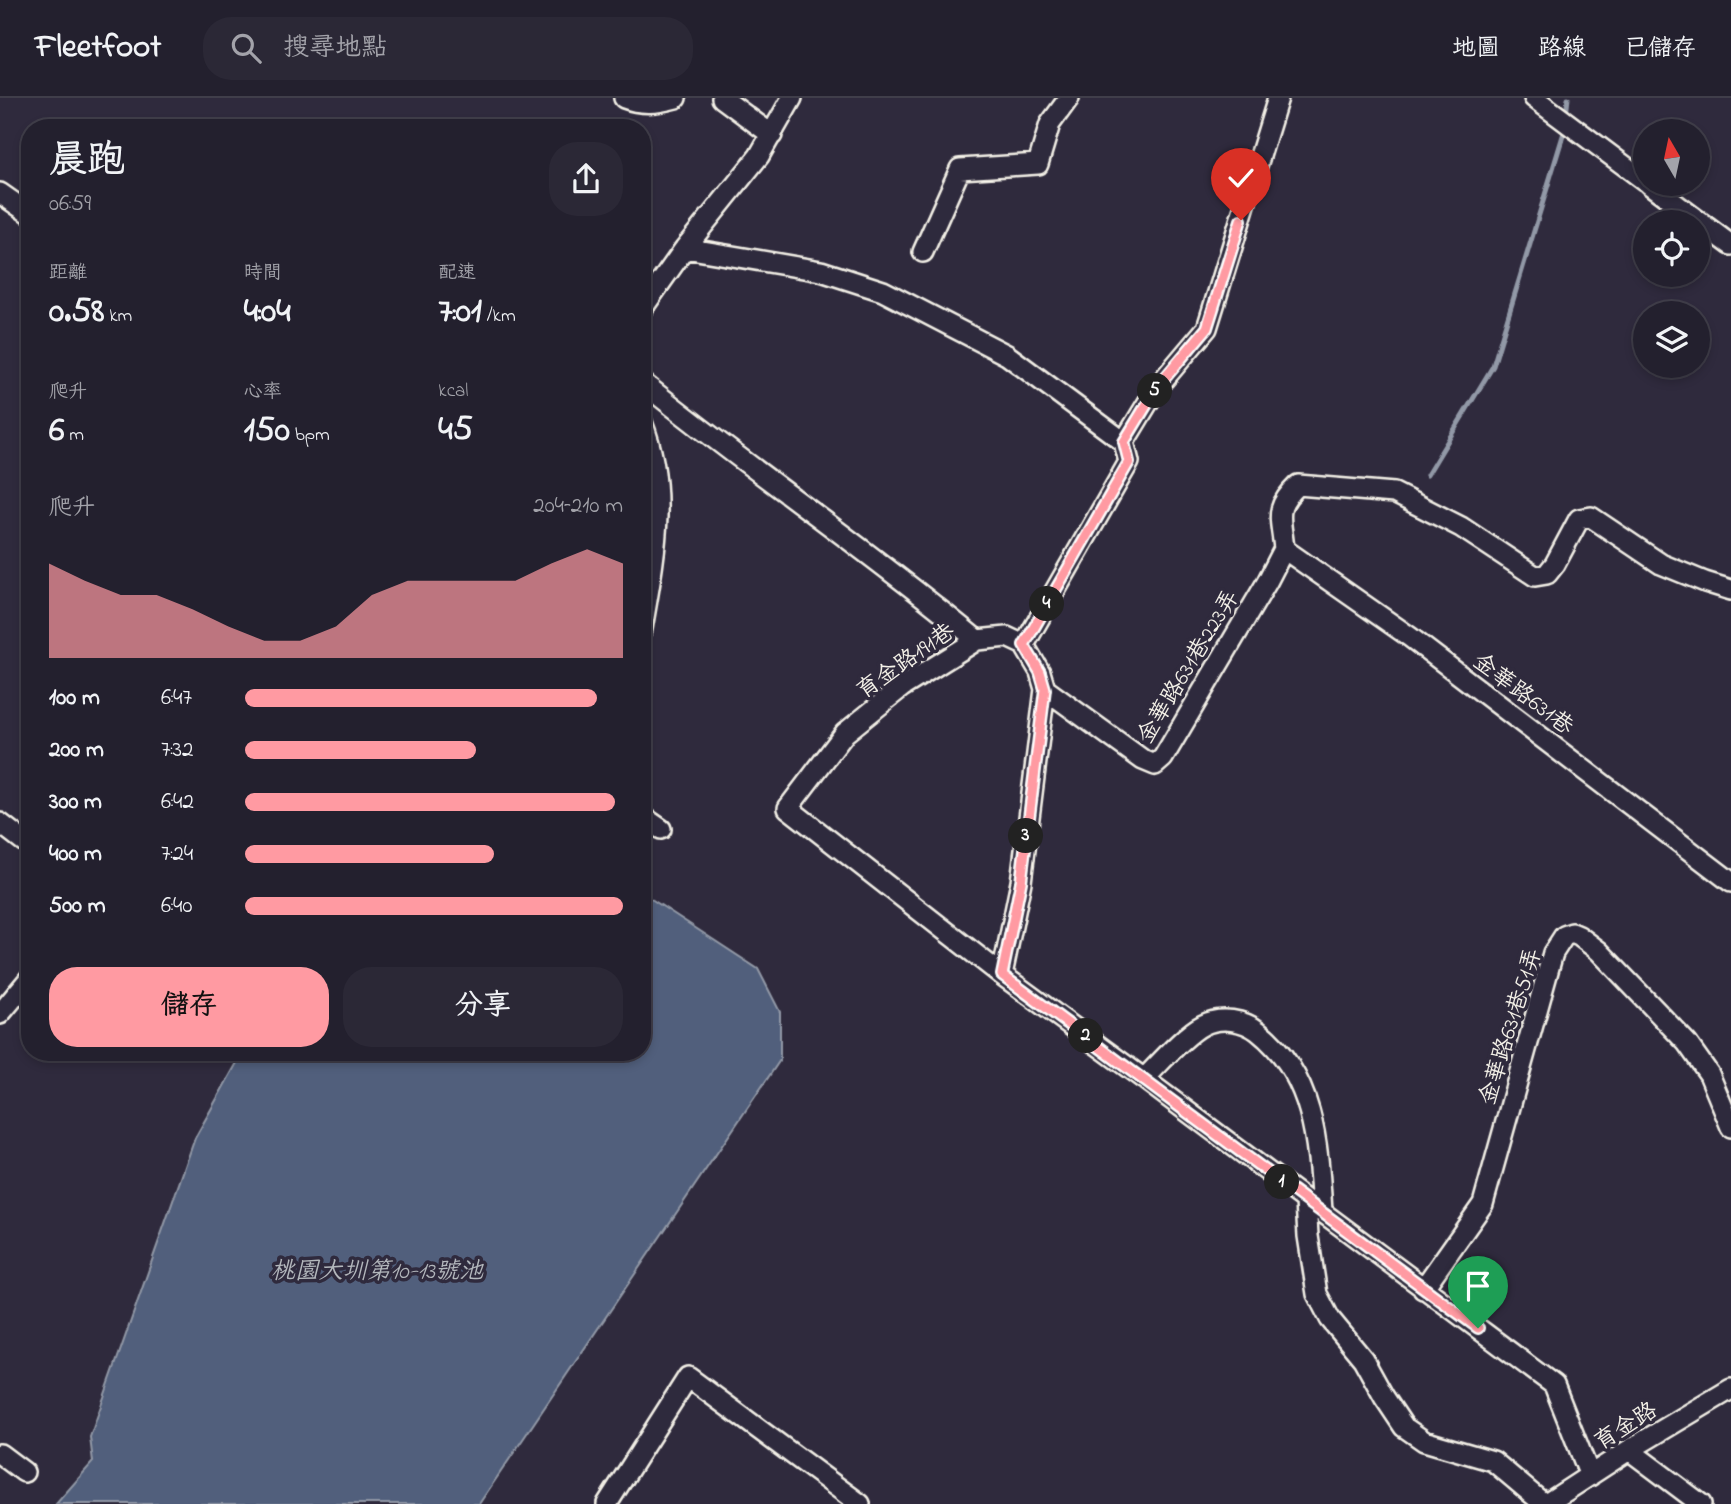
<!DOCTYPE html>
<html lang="zh-TW">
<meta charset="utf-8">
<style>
body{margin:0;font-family:"Indie Flower","LXGW WenKai TC",sans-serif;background:#2b2836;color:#f1f3f6;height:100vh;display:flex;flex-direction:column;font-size:26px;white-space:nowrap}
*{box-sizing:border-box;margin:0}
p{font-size:23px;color:#a3a3aa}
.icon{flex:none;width:38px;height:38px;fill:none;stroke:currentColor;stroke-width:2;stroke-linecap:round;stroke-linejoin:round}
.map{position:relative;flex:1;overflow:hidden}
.details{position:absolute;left:21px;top:21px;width:630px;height:942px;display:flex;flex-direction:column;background:#23202e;border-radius:28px;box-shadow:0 4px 10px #0003,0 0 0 2px #403e4a}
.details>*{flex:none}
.needle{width:46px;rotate:351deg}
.buttons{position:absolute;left:1633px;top:21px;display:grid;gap:14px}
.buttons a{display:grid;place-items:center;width:77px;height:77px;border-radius:50%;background:#23202e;box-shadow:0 4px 10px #0003,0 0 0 2px #403e4a;font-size:35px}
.pin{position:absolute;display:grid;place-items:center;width:60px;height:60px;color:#fff;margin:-72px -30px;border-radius:50% 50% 50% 0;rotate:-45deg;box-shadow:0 0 7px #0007}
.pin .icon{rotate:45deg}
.km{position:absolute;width:35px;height:35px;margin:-18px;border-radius:50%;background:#222;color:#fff;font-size:19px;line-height:35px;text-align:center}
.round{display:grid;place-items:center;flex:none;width:74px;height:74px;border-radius:28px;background:#2b2836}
.headline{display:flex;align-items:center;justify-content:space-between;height:119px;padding:0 28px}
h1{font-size:38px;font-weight:800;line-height:52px}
.stats{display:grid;grid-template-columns:repeat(3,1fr);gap:10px;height:119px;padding:7px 28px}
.stats div{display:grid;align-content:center}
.stats b{font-size:35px;font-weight:800}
.stats small{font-size:19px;font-weight:400}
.stats p{font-size:19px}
.chart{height:196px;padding:14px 28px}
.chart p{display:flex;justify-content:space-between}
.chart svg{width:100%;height:126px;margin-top:7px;fill:#ff9aa2;opacity:.7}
.cta{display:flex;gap:14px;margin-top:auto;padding:14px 28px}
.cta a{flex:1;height:80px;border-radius:28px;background:#ff9aa2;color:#111;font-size:28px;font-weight:800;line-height:80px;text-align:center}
.cta a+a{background:#2b2836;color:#f1f3f6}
ul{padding:0 28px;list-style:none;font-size:23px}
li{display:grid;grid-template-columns:112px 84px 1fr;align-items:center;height:52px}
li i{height:18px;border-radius:9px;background:#ff9aa2}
header{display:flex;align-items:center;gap:42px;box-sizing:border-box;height:98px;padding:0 35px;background:#23202e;border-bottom:2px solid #403e4a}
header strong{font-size:33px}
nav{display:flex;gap:38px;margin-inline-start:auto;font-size:24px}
.search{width:490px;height:63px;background:#2b2836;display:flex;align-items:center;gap:18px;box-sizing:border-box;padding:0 24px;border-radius:28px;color:#a3a3aa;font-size:26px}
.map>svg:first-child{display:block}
</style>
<header>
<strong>Fleetfoot</strong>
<div class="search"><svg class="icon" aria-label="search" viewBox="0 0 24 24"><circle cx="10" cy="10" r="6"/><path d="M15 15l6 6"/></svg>搜尋地點</div>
<nav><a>地圖</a><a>路線</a><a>已儲存</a></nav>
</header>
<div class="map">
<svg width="1731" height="1406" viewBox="0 0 1731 1406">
<rect width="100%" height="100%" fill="#2f2a3d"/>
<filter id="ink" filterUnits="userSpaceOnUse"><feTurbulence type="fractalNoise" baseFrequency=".0143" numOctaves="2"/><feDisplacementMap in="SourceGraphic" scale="14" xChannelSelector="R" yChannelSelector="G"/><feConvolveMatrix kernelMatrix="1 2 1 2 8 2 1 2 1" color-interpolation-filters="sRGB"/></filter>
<g filter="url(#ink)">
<path fill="#515f7b" stroke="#9299a7" stroke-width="2" d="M642,795L758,871L780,914V962L479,1406H56L93,1364L90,1339L195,1040L243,954H642Z"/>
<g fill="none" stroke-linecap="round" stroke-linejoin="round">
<path stroke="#9299a7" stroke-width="5" d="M1566,18L1568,0
M1427,377L1493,268L1565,31"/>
<g stroke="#f4f1e8" stroke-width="24">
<path id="minor" d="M624,0C642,7 657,5 676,0
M722,0L772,37
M1534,0L1645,83
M1649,86L1731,147
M0,95L30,116
M685,150L821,173L883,193L1007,257L1124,344L1129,364L1024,547
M923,154L960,71L1038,66L1050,26L1069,0
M642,211L685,150L759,58L792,0
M642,284C752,373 869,452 977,542
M642,324C669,393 654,460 642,531
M1124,344L1158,288L1207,230L1278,0
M1284,451C1281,419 1273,411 1298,387L1394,395L1461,429L1535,478L1547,476L1555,466L1579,421L1591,419L1661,466L1705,484L1731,492
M1284,451L1410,539L1731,784
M1045,591L1143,662L1155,667L1163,660L1267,484L1284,451
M642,718L661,731
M0,725L30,748
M1002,877L788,710L845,635L902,589L977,542L1007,539L1024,547L1040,574L1045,591L1021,784L1002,877L1144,981C1159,966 1185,936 1203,927C1221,918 1244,922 1258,933C1315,978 1318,1047 1322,1114L1554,1287L1590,1378
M0,916L30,880
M1144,981L1315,1109
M1306,1103L1308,1138L1317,1196L1330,1221L1363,1261L1384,1299L1404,1329L1424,1343L1493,1363L1544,1406
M1423,1191L1483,1106L1553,855L1564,838L1572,835L1579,838L1599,853L1687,945L1709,976L1731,1029
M1629,1352L1701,1406
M0,1356L24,1374
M607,1406L688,1279L860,1406
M1546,1406L1629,1352L1731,1291"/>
</g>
<use href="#minor" stroke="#2f2a3d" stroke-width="19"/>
</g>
</g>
<g fill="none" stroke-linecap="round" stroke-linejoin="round" filter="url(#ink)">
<g stroke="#fff" stroke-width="14">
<path id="route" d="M1241,122L1207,230L1158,288L1124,344L1129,364L1024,547L1040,574L1045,591L1021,784L1002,877L1478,1230"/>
</g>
<use href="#route" stroke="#ff9aa2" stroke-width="9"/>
</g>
<g text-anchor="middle" stroke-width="7" stroke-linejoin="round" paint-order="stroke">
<g font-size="23" fill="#f4f1e8" stroke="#2f2a3d">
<text transform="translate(905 562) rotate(-35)" y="8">育金路191巷</text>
<text transform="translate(1187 568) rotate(-59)" y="8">金華路631巷223弄</text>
<text transform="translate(1524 595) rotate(37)" y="8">金華路631巷</text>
<text transform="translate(1509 928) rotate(-73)" y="8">金華路631巷51弄</text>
<text transform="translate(1625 1327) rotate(-32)" y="8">育金路</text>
</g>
<g font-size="24" font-style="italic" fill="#b3b7bc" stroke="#2f2a3d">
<text x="377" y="1180">桃園大圳第10-13號池</text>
</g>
</g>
</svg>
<div class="buttons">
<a><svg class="needle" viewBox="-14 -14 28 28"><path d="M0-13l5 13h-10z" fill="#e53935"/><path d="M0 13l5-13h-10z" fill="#a3a3aa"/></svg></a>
<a><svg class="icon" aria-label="locate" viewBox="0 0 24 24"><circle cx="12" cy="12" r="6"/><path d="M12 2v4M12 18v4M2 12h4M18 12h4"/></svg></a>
<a><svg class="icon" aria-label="layers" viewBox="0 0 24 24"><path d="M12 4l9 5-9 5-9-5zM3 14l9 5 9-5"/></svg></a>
</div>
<div class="pin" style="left:1478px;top:1230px;background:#1e9e55"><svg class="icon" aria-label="arrive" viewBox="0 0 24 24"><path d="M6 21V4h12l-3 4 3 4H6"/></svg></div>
<div class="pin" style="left:1241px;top:122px;background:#d93025"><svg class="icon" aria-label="check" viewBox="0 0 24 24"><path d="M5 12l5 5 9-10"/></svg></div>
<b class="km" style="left:1282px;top:1084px">1</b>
<b class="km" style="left:1086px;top:938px">2</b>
<b class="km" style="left:1026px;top:738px">3</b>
<b class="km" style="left:1047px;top:506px">4</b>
<b class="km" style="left:1155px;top:293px">5</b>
<section class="details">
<div class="headline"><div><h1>晨跑</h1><p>06:59</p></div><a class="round"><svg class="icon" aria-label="share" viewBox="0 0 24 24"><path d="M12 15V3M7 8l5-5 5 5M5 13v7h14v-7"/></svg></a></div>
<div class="stats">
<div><p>距離</p><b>0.58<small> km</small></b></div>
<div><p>時間</p><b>4:04</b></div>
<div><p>配速</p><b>7:01<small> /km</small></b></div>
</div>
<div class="stats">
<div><p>爬升</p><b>6<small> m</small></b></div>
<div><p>心率</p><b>150<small> bpm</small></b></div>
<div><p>kcal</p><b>45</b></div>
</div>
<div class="chart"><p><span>爬升</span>204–210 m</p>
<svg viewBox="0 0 160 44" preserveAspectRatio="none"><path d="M0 44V11L10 17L20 22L30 22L40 27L50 33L60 38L70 38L80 33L90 22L100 17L110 17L120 17L130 17L140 11L150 6L160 11V44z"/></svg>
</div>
<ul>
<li><b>100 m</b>6:47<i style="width:93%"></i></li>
<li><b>200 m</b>7:32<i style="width:61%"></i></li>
<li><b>300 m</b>6:42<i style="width:98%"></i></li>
<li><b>400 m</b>7:24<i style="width:66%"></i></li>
<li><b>500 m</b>6:40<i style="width:100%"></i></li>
</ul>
<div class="cta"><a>儲存</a><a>分享</a></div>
</section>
</div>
